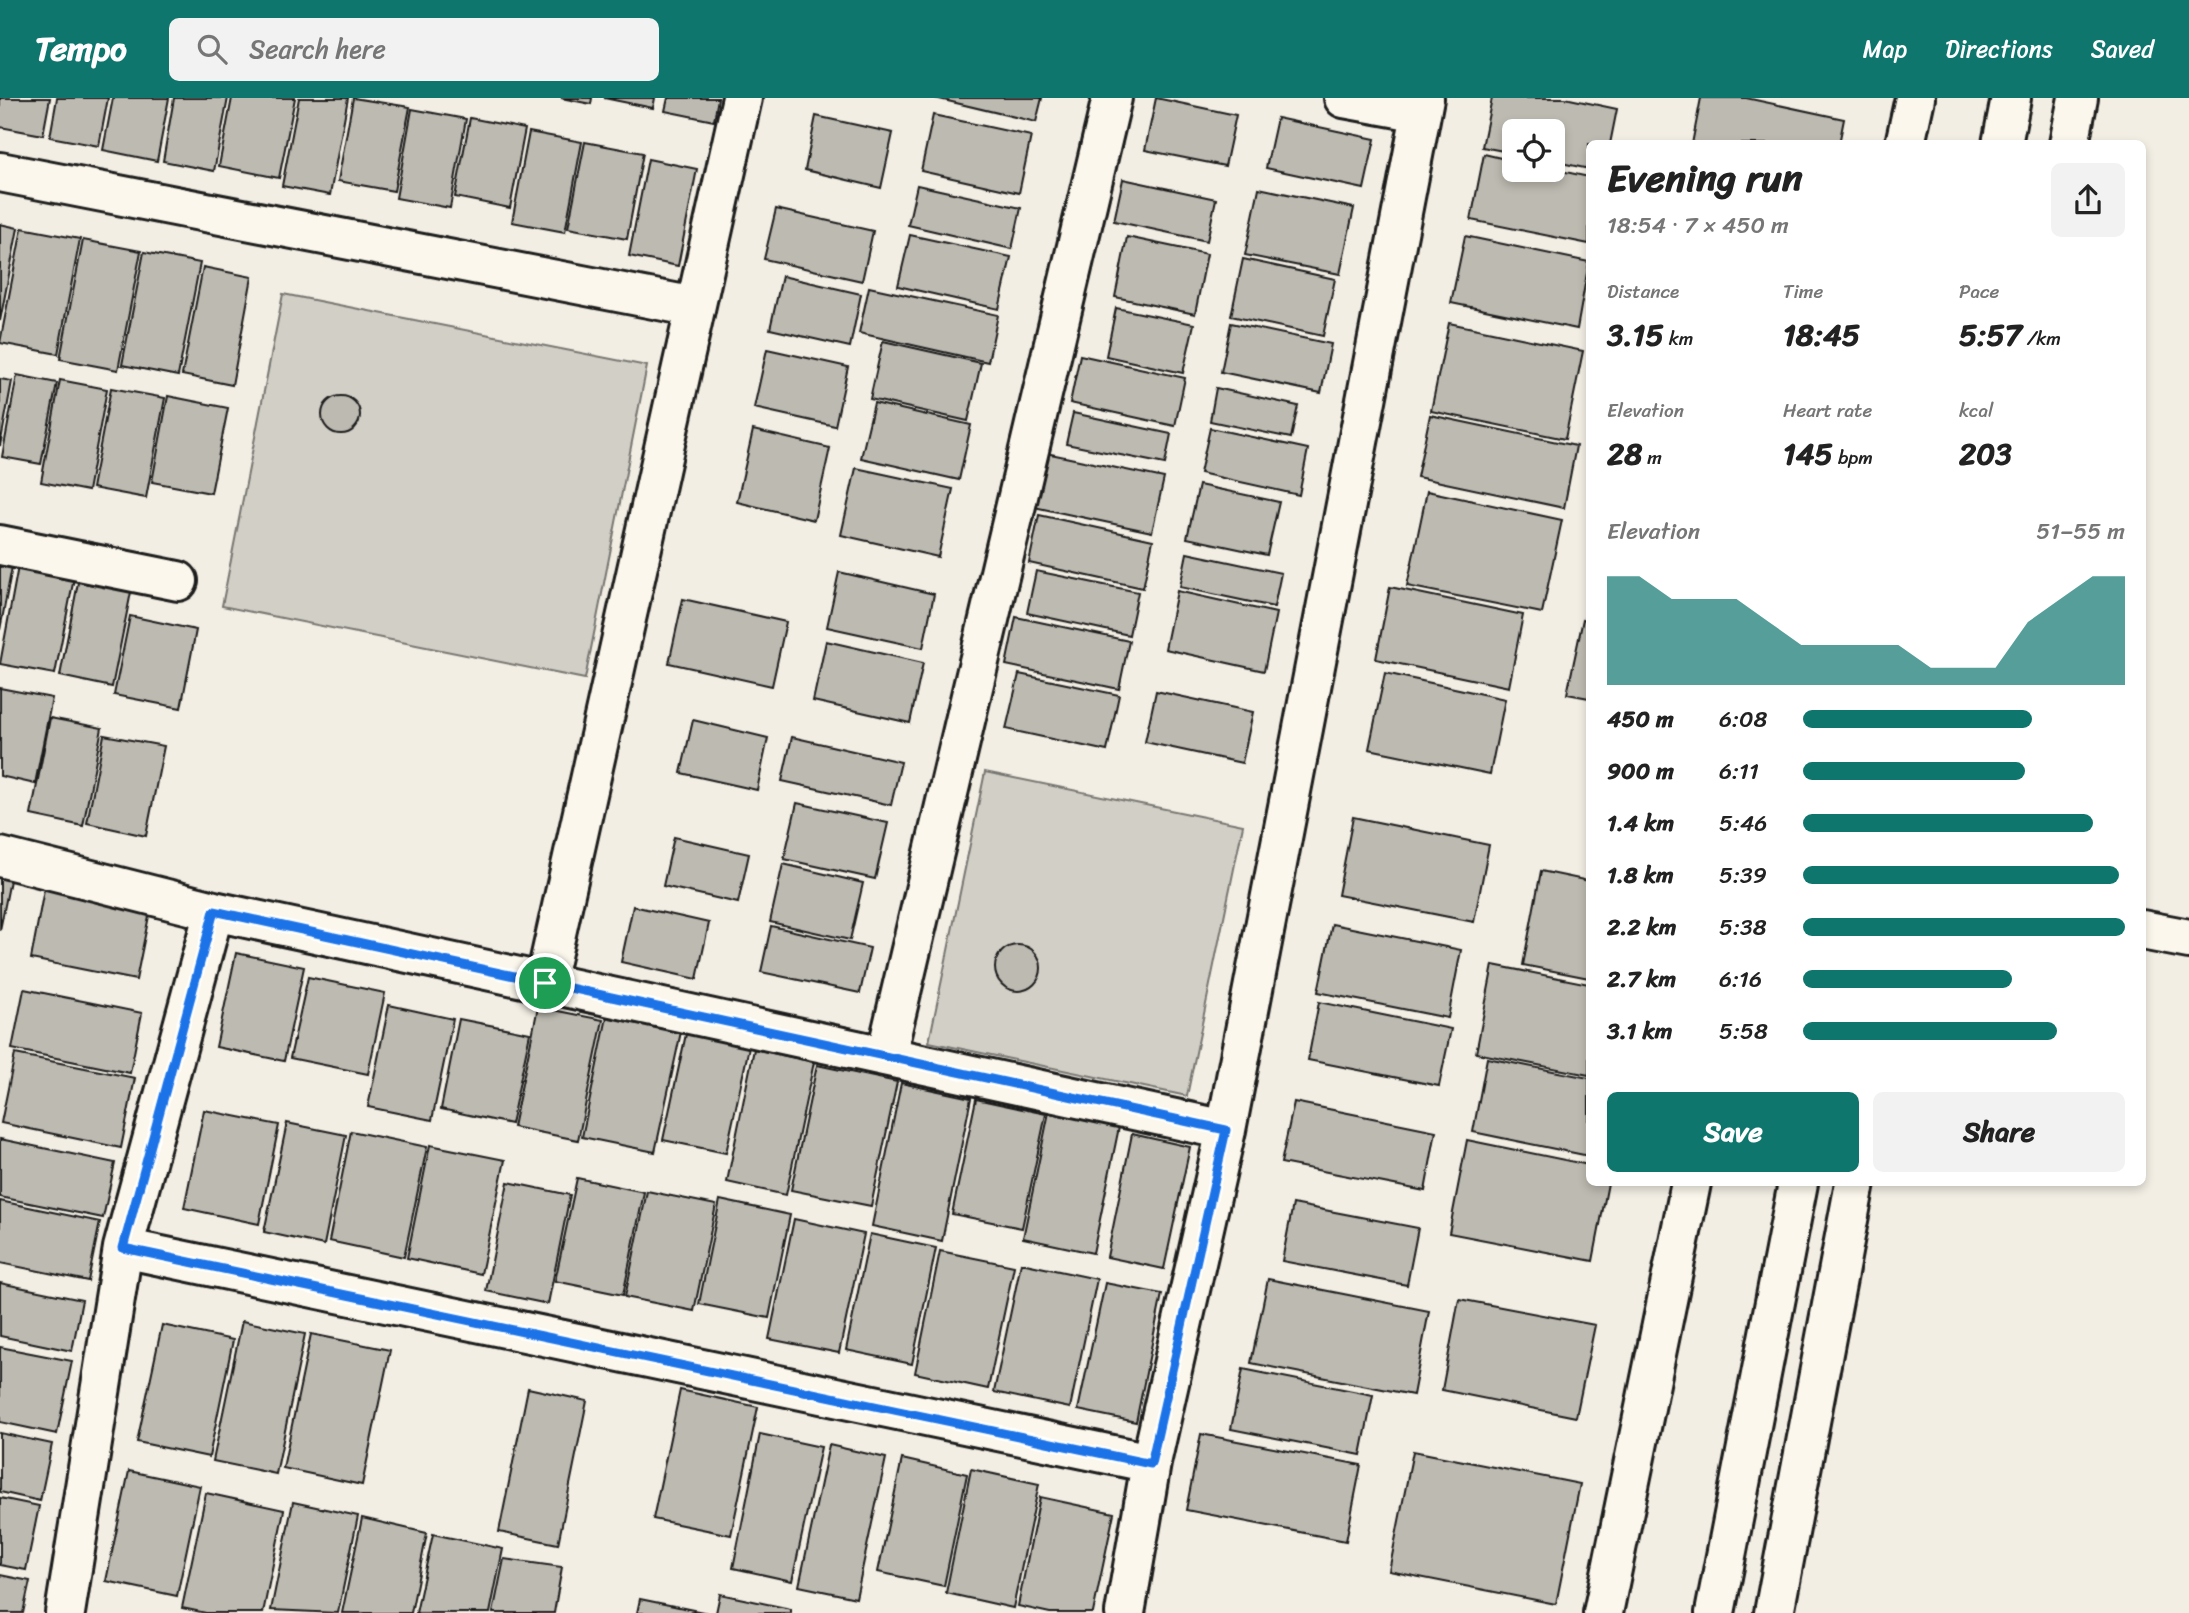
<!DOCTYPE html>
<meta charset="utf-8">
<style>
body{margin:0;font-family:Sriracha,sans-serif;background:#f2f2f2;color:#222;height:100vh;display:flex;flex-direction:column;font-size:26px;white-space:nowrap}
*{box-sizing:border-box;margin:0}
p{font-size:23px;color:#767676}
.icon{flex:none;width:38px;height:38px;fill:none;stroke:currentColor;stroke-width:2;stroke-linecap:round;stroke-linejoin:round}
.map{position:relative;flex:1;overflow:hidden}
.sheet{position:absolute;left:1586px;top:42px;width:560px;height:1046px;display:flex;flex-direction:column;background:#fff;border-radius:10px;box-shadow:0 4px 10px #0003}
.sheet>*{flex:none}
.tools{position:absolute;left:1502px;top:21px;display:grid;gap:14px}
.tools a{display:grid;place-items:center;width:63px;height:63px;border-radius:10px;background:#fff;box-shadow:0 4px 10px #0003;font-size:35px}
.pin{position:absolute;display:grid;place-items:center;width:60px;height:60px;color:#fff;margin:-30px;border:4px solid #fff;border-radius:50%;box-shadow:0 2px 7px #0007}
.round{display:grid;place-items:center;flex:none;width:74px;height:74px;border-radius:10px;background:#f2f2f2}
.overview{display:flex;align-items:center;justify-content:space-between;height:119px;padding:0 21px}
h1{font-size:38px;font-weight:700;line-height:52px}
.figures{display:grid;grid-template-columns:repeat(3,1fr);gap:10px;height:119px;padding:7px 21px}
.figures div{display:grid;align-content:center}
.figures b{font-size:30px;font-weight:700}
.figures small{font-size:19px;font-weight:400}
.figures p{font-size:19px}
.chart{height:196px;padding:14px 21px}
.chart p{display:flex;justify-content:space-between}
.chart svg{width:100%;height:126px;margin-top:7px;fill:#0f766e;opacity:.7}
.action{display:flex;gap:14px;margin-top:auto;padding:14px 21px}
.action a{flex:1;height:80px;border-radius:10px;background:#0f766e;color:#fff;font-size:28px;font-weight:700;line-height:80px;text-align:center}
.action a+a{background:#f2f2f2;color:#222}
ul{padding:0 21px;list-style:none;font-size:23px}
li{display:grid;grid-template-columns:112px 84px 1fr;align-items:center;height:52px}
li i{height:18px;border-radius:9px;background:#0f766e}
header{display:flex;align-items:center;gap:42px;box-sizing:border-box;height:98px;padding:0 35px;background:#0f766e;color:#fff}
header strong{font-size:33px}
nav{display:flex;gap:38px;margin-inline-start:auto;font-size:24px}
.search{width:490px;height:63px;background:#f2f2f2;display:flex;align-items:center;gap:18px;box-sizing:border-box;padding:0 24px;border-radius:10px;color:#767676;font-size:26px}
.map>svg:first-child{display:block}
</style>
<header>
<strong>Tempo</strong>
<div class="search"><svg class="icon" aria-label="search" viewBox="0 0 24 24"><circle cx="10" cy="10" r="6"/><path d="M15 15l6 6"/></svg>Search here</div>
<nav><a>Map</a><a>Directions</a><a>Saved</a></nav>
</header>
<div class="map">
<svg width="2189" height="1515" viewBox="0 0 2189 1515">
<rect width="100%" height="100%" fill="#f2eee4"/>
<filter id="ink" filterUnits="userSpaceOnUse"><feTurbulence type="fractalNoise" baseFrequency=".0143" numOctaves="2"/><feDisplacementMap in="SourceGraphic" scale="14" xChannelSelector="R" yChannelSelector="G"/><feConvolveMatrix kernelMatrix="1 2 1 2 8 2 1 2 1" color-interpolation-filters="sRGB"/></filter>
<g filter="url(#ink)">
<path fill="#d2cfc6" stroke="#777671" stroke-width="2" d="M283,196L647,268L585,581L222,508Z
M985,674L1243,727L1187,998L929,944Z"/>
<path fill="#bdbab1" stroke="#1c1c1c" stroke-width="2" d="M0,0H50L43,37L0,29Z
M57,0H108L99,48L50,39Z
M113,0H169L157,63L103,52Z
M174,0H228L214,73L163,63Z
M232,0H295L279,80L219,68Z
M299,0H348L330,97L282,88Z
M353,0L410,9L394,93L338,83Z
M561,0H592L591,6Z
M604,0H655L653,10Z
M668,0H718L714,23L665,13Z
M935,0H1042L1036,24Z
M1156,0L1236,17L1225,68L1145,52Z
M1492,0H1565L1617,11L1610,46H1589V71L1552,63V33H1514V55L1482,49Z
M1701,0H1746L1844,21L1839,46H1692Z
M412,11L466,21L450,110L396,100Z
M933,17L1031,38L1019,95L921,73Z
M816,18L893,35L881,90L805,72Z
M470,20L525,31L510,110L455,99Z
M1277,20L1375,41L1364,91L1266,70Z
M529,34L582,44L565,134L512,124Z
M585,44L643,55L627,141L568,130Z
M1484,56L1514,63V72L1552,71L1589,79V146L1471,122Z
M648,61L697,71L678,168L629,158Z
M1123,81L1216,101L1207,143L1114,123Z
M917,87L1021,110L1012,151L908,127Z
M1259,90L1354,110L1340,176L1245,157Z
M776,111L873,133L862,183L764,161Z
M0,126L18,130L0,223Z
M22,130L80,141L58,256L0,245Z
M910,137L1011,159L999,211L898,188Z
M1465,138L1589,164L1577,231L1451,205Z
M1127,139L1207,156L1195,216L1115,199Z
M83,142L141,153L118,272L60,261Z
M144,154L200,165L178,278L122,267Z
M1243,161L1335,181L1323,238L1231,218Z
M203,169L252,179L232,287L182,277Z
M782,178L861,196L850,249L770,231Z
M869,189L998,217L988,264L859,235Z
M1116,210L1194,226L1183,275L1106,258Z
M1231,225L1331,246L1321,295L1221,274Z
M1449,225L1583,253L1565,341L1431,313Z
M883,243L981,265L968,323L870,301Z
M767,251L848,269L835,328L754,310Z
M1080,257L1185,280L1175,328L1070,305Z
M17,277L57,285L41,366L2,359Z
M0,281L12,283L0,348Z
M60,282L107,291L88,393L41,384Z
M111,290L165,300L146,400L92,390Z
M1216,290L1298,308L1291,340L1210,323Z
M168,298L228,310L211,395L152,384Z
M322 317a19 19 0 1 1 38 0a19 19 0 1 1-38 0Z
M874,305L971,327L959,382L861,360Z
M1073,315L1171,336L1165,366L1066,346Z
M1430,317L1576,348L1564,410L1417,379Z
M1210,330L1308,351L1299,397L1200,375Z
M753,332L830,350L814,422L737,404Z
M1046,355L1164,380L1152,434L1034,409Z
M856,370L953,391L938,459L841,437Z
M1199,387L1279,404L1267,457L1187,440Z
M1427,393L1562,422L1542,515L1407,488Z
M1039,417L1153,442L1143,490L1029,465Z
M1187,455L1281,475L1274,509L1180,489Z
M19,463L75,475L55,576L0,566Z
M0,467L12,469L0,532Z
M1036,473L1138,494L1129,537L1027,515Z
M80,474L133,484L112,589L60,578Z
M839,474L934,496L923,550L827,529Z
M1390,489L1523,517L1509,589L1376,561Z
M1177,493L1276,515L1264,573L1165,551Z
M683,501L786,524L772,588L669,565Z
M130,518L196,532L181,610L114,597Z
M1016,519L1129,543L1119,591L1006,567Z
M1583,521L1589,522V600L1567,596Z
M826,543L923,565L910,625L813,603Z
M1385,575L1505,601L1490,676L1369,651Z
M1019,576L1119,597L1107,653L1006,631Z
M0,590L52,600L35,686L0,678Z
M1156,593L1253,614L1242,665L1145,644Z
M50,620L102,630L83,728L31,717Z
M693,622L768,640L757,692L681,675Z
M104,637L164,648L146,738L87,725Z
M792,639L901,664L891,707L782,683Z
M797,705L888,725L875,781L784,761Z
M1353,719L1489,747L1474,824L1338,797Z
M674,739L749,756L738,805L663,788Z
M783,766L863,785L850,842L770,824Z
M1541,773L1589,783V880L1523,867Z
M0,775L11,777L0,832Z
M45,786L151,808L136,882L31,861Z
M633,808L709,825L697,881L621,864Z
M1332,826L1461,852L1448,920L1318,894Z
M771,828L870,850L860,895L761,874Z
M995 870a23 23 0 1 1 46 0a23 23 0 1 1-46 0Z
M236,855L304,869L284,963L216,949Z
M1493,867L1589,886V977L1476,955Z
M308,879L385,895L368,976L290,960Z
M24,891L142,915L130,975L12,951Z
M1319,904L1451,931L1439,988L1308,962Z
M389,907L453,921L432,1022L368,1009Z
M538,909L603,922L578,1042L513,1029Z
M608,914L682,929L655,1054L582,1039Z
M459,921L530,935L511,1026L441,1011Z
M686,936L749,949L726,1055L663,1042Z
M754,951L814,964L786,1097L727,1084Z
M15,956L135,980L121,1050L1,1025Z
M1487,960L1589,980V1058L1473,1034Z
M817,967L897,984L871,1108L791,1092Z
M901,985L971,1000L942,1143L872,1128Z
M976,1001L1046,1016L1022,1130L952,1116Z
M1294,1004L1436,1033L1425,1093L1281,1065Z
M204,1012L279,1027L259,1126L184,1110Z
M1049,1014L1119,1029L1093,1155L1023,1140Z
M287,1025L346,1037L324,1147L264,1134Z
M351,1033L427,1049L404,1159L329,1143Z
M1132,1036L1190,1049L1164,1171L1107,1159Z
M0,1041L115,1065L103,1120L0,1099Z
M1467,1042L1589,1067V1085H1608L1593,1163L1449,1135Z
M430,1047L505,1062L481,1176L407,1160Z
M577,1080L644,1094L623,1197L555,1183Z
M508,1084L570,1097L548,1206L486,1193Z
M647,1093L716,1107L694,1213L625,1199Z
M720,1102L790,1117L769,1220L699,1206Z
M0,1103L100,1124L88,1183L0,1165Z
M1293,1106L1418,1130L1407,1187L1282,1163Z
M794,1121L864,1136L839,1255L769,1241Z
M870,1136L936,1150L912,1266L846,1252Z
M940,1153L1014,1168L988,1291L915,1275Z
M1021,1165L1097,1181L1070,1310L994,1294Z
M1268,1181L1429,1213L1413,1297L1251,1265Z
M0,1185L82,1202L72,1253L0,1238Z
M1105,1185L1162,1196L1136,1324L1078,1312Z
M1459,1201L1595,1227L1576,1319L1442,1292Z
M242,1223L305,1236L276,1376L213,1363Z
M162,1227L233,1242L209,1359L137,1344Z
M311,1236L390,1252L362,1387L283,1370Z
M0,1249L72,1263L57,1336L0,1324Z
M1243,1271L1373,1297L1361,1357L1231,1331Z
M528,1290L587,1303L558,1446L499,1434Z
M680,1292L758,1309L731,1437L653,1421Z
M0,1335L52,1346L40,1403L0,1394Z
M760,1336L821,1349L792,1483L733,1470Z
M1201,1336L1361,1367L1346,1443L1186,1412Z
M829,1347L886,1360L856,1500L799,1488Z
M1413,1353L1580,1386L1556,1506L1389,1473Z
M902,1361L967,1376L944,1488L878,1474Z
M971,1371L1039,1386L1013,1510L946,1495Z
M129,1373L200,1388L177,1498L106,1483Z
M206,1395L284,1412L263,1515H206L182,1510Z
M1040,1399L1114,1415L1093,1515H1050L1018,1508Z
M0,1400L39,1408L26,1472L0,1467Z
M293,1404L358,1418L338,1515L271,1512Z
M362,1420L427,1435L411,1515H342Z
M433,1436L503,1451L490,1515H416Z
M504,1461L562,1469L554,1515H493Z
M0,1477L30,1483L23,1515H0Z
M720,1496L791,1511V1515H716Z
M640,1501L708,1515H637Z"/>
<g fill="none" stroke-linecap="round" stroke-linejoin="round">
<g stroke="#1c1c1c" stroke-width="44">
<path id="street" d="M1344,0L1421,14
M1905,46L1915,0
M0,74L695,209
M0,447L178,483
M0,759L214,813L1226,1032
M2142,832L2189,841
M545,885L742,0
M886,958L1112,0
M123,1150L1151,1365
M65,1515L123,1150L214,813
M1125,1515L1151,1365L1226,1032L1424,0
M1603,1515L1691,1085"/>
</g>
<g stroke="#1c1c1c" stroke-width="44">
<path id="secondary" d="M2002,46L2011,0
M2069,46L2078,0
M1715,1515L1798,1085
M1774,1515L1855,1085"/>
</g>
<use href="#street" stroke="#fbf7ec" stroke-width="38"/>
<use href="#secondary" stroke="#fbf7ec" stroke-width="38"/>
</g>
</g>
<g fill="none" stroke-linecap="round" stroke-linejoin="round" filter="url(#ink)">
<g stroke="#fff" stroke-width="14">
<path id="route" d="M214,813L1226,1032L1151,1366L123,1150Z"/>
</g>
<use href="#route" stroke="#1a73e8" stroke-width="9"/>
</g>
</svg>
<div class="tools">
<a><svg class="icon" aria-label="locate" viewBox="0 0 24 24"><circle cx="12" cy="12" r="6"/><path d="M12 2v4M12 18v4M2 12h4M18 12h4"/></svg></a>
</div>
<div class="pin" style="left:545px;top:885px;background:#1e9e55"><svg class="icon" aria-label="arrive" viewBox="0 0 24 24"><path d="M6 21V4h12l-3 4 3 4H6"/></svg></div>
<section class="sheet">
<div class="overview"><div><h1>Evening run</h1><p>18:54 · 7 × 450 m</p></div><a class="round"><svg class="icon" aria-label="share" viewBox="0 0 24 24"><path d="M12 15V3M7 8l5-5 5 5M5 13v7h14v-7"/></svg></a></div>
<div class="figures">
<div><p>Distance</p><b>3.15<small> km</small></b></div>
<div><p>Time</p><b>18:45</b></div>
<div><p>Pace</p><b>5:57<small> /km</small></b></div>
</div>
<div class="figures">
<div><p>Elevation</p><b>28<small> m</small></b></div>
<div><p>Heart rate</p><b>145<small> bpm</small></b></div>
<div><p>kcal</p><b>203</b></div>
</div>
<div class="chart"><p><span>Elevation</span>51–55 m</p>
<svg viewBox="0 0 160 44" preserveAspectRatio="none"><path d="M0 44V6L10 6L20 14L30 14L40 14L50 22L60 30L70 30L80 30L90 30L100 38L110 38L120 38L130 22L140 14L150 6L160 6V44z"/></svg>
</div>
<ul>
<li><b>450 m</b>6:08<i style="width:71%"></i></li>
<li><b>900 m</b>6:11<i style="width:69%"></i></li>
<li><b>1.4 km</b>5:46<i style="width:90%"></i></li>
<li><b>1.8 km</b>5:39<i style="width:98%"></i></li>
<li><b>2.2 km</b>5:38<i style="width:100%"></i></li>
<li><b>2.7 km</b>6:16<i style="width:65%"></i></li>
<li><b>3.1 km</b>5:58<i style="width:79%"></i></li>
</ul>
<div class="action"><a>Save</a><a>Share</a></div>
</section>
</div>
